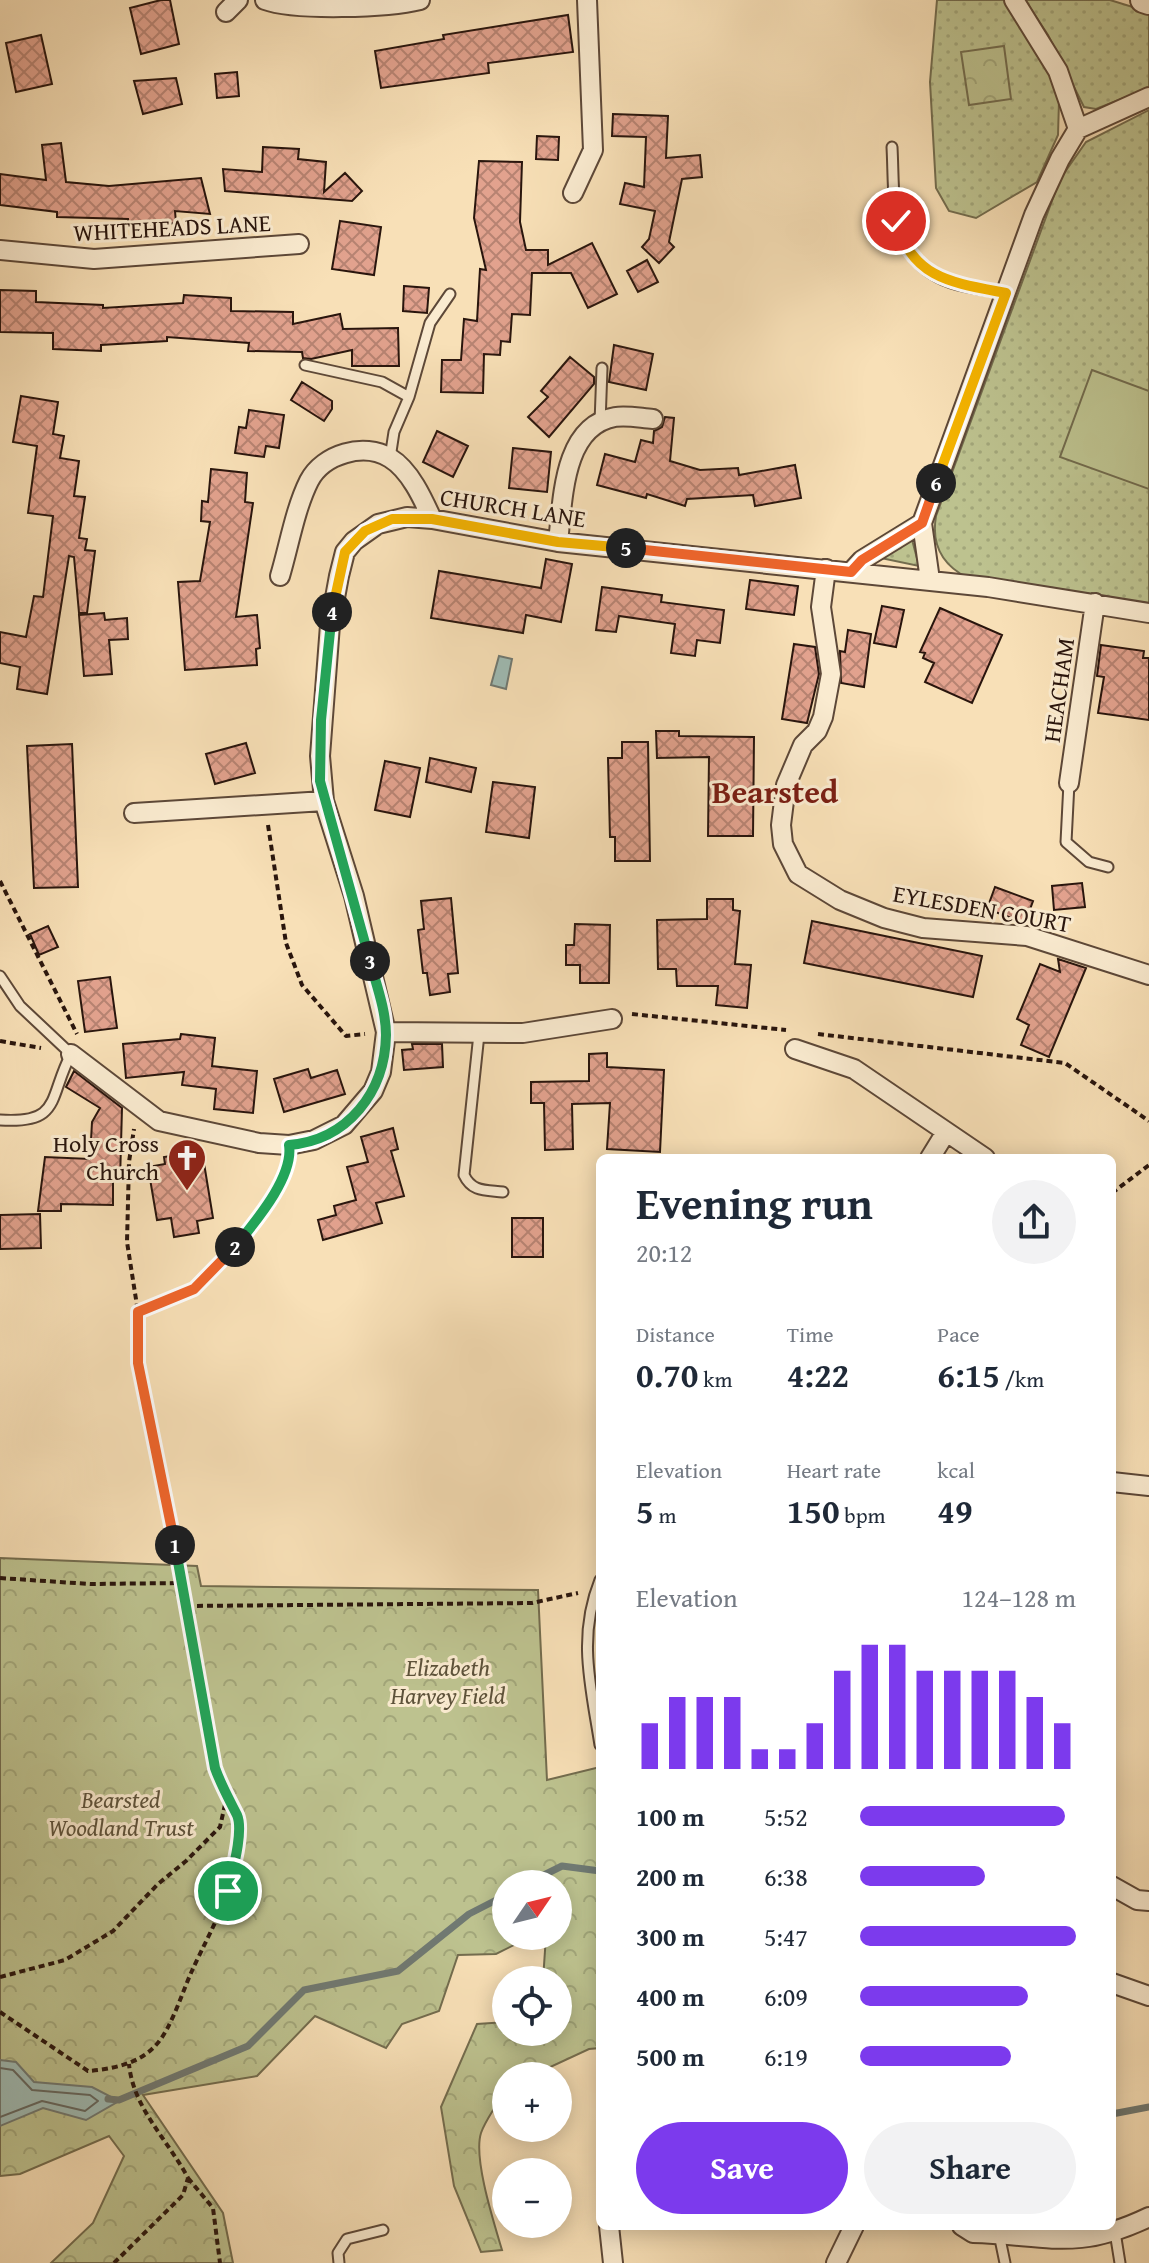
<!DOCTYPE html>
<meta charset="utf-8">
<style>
body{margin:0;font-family:"Gentium Book Plus",serif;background:#f2f2f3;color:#1f2937;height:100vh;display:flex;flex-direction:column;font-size:30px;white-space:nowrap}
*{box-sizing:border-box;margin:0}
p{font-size:26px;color:#747a83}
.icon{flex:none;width:44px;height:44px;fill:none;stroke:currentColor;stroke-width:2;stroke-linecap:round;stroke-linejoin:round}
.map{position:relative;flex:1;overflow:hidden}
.details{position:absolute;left:596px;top:1154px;width:520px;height:1076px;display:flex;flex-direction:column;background:#fff;border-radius:12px;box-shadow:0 4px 20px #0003}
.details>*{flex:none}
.needle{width:52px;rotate:55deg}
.buttons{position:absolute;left:492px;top:1870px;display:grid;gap:16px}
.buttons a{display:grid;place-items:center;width:80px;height:80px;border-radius:50%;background:#fff;box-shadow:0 4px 20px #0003;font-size:40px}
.pin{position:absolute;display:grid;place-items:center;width:68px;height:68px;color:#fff;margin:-34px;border:4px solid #fff;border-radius:50%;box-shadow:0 2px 8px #0007}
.km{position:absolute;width:40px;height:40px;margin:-20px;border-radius:50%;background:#222;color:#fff;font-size:22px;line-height:40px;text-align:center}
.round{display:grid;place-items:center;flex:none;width:84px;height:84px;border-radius:42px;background:#f2f2f3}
.overview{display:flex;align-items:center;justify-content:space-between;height:136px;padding:0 40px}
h1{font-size:44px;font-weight:700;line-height:60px}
.figures{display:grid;grid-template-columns:repeat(3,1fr);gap:12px;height:136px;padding:8px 40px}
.figures div{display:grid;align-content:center}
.figures b{font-size:34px;font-weight:700}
.figures small{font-size:22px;font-weight:400}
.figures p{font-size:22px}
.chart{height:224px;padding:16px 40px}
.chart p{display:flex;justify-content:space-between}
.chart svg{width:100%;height:144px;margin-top:8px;stroke:#7c3aed;stroke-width:6}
.cta{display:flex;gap:16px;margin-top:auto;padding:16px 40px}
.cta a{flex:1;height:92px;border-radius:48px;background:#7c3aed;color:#fff;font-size:32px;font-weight:700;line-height:92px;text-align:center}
.cta a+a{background:#f2f2f3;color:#1f2937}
ul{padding:0 40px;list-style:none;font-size:26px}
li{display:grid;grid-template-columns:128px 96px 1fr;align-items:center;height:60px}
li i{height:20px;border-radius:10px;background:#7c3aed}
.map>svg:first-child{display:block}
</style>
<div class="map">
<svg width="1149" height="2263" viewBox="0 0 1149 2263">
<defs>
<pattern id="grass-dots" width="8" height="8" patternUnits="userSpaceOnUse" patternTransform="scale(2)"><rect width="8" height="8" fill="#bdc28f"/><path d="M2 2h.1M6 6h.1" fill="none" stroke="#a2a67a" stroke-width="1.8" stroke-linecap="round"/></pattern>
<pattern id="forest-crowns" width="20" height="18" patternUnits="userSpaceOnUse" patternTransform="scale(2)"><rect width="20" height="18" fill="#bdc28f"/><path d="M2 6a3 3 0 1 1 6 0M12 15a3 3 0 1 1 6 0" fill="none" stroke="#a2a67a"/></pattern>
<pattern id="building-cross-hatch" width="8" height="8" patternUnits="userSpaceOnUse" patternTransform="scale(2)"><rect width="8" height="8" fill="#e2a28e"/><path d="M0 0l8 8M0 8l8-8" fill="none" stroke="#b78372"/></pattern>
</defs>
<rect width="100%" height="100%" fill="#f8e0b7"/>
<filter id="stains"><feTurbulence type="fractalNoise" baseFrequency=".0025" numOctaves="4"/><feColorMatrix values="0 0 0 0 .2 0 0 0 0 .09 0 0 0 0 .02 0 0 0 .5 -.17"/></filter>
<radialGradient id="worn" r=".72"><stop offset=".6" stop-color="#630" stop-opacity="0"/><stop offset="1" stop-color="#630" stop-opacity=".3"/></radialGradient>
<path fill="url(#grass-dots)" stroke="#736c4e" stroke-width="2" d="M937,0H1004L1049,65L1059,101L1058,135L1037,182L976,218L949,211L936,188L930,82Z
M1025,0H1110L1149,12V88L1096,109L1084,107L1048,35Z
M1149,110V606L968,578C942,565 931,545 936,516L1060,179L1086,142Z
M910,532L919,566L876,557Z"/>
<path fill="url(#forest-crowns)" stroke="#736c4e" stroke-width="2" d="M1004,46L1011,99L969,105L961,52Z
M0,1558L197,1566L201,1586L538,1590L547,1780L600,1767V2048L589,2049L531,2076H506C506,2098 488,2113 481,2133C473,2158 494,2223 502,2250L481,2252L454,2186L441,2107L477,2024L506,2022V2032H558V1980H543L546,1936H558V1884H506V1936H532L496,1954L458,1955L439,2011L402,2024L386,2048L315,2016L257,2076L143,2095L223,2213L233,2263H51L93,2223L124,2156L109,2136L20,2174L0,2176Z"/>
<path fill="#bdc28f" stroke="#736c4e" stroke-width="2" d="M1092,370L1149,391V489L1060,457Z"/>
<path fill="#9fbcb5" stroke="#707972" stroke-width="2" d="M499,656L512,659L506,689L491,685Z
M0,2060L16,2062L34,2082L92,2087L119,2101L86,2120L43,2108L0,2126Z"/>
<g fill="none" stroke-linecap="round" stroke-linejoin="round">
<path stroke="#646861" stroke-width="2" d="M0,2068L13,2070L32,2090L90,2095L98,2101L85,2111L42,2101L0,2117"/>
<path stroke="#707972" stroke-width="7" d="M526,1884L562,1866L600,1871
M108,2099L119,2100L248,2046L304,1990L398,1971L469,1914L506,1895
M1112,2114L1149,2107"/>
</g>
<path fill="url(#building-cross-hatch)" stroke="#29150d" stroke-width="2" d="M161,0H170L179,44L141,54L130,8Z
M568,15L573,52L488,63L489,73L381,88L375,51L444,39L443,35Z
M41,35L52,84L16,92L6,43Z
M237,72L239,96L217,98L215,74Z
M176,78L182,104L143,114L134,81Z
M613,114L668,116L666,158L700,155L702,177L682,179L669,242L674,247L659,263L642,247L649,239L655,211L620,204L625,183L644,187L646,137L612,136Z
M537,136L559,137L558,160L536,159Z
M61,143L66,182L109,186L201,178L210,214L175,211L176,223L129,227L128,219L57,217V212L0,205V174L46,180L42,145Z
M263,147L299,149L298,159L326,162L324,192L345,173L362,191L352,201L225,191L223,169L262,172Z
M479,161L522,162L520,222L526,250H548V265L592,243L617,294L588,308L571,273H532L530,315L512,314L510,342L501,341L500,355L484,354L483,393L441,392L442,360H461L464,319L477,321L480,269L486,270L474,218Z
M340,221L381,227L374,275L332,269Z
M647,260L658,282L638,292L627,271Z
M404,286L429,288L427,313L403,311Z
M0,290L36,291V302L103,305V308L183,303L184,295L231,298V311L293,312V324L340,314L343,329L398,328L399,366H352V350L311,359L303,358L302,352L248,351L249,343L167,337V341L101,345V351L53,349V333L0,332Z
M614,345L653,354L646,390L609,382Z
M570,357L594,377V384L549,437L528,417L548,397L541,391Z
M302,382L332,401V409L324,421L291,400Z
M21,396L58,402L53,434L64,436L60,458L79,461L74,496L85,497L79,538L87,539L85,550L95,551L87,613H79L74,557L69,556L47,694L17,689L20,667L0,663V632L26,637L34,596L43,597L53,516L28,513L37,446L13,442Z
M249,410L284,415L279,448L266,446L264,457L235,453L239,427L246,428Z
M665,417L674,418L670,461L700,470L738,468L739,475L795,465L801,498L755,506L753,495L687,499L685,506L647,494L646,498L597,485L605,454L635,462L641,440L653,443L654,431L662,427Z
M437,431L468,446L453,477L423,462Z
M513,448L551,452L547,492L509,488Z
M211,469L247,473L245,502L253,503L236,617L257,615L260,648L256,649L257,665L185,670L178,582L200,581L210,522L201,521L202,501L208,502Z
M546,559L572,564L561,622L526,615L523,633L431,618L439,571L541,588Z
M750,580L798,586L794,615L746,609Z
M602,587L662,595L661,602L724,610L720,643L697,640L695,656L671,653L675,624L619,616L616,632L596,630Z
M882,606L904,610L896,647L874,643Z
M940,608L1002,635L972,703L925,682L934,663L923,658L925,653L920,652Z
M104,613L105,620L127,618L128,639L109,640L112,674L84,676L79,615Z
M848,630L871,634L864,687L841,683L840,651L845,652Z
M794,644L815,647L819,674L807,723L782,719Z
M1101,645L1144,651L1143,658H1149V720L1098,713L1104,677L1097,676Z
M656,731H679V736L754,737L753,836H708L709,757L657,758Z
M622,742H648L650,861H615V837H610L608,758H622Z
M246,743L255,773L215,784L206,754Z
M72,744L78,887L34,888L27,746Z
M430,758L476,768L471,792L426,782Z
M385,761L420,768L410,817L375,810Z
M493,782L535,787L529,838L486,832Z
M1082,883L1085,907L1054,910L1052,886Z
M995,887L1033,901L1025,923L987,909Z
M451,898L458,973L448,974L450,992L430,995L427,973H423L418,930L424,929L421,901Z
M707,899H733V910L740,911L735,964L751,965L747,1008L716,1005L718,986H677L676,969H658L657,920L707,919Z
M812,921L982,956L973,997L804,963Z
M575,924L610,925L609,983H580V965H566V945H574Z
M48,926L58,947L39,955L30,934Z
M1058,959L1086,968L1049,1057L1021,1045L1029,1025L1017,1019L1040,964L1060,972Z
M110,977L117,1028L85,1032L78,981Z
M181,1034L215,1038L212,1066L257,1071L253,1113L214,1109L216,1089L182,1085L184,1072L126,1078L123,1044L180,1039Z
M412,1044H442L443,1067L404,1070L402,1050L413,1049Z
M607,1053V1067L664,1070L660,1152L607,1149L610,1103L572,1104L573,1149L545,1150L544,1103H531V1082L589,1081V1054Z
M308,1069L311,1078L337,1070L345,1094L284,1112L274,1079Z
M74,1071L122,1108L120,1181H113V1205L61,1204V1211H38L45,1157L90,1159L92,1122L100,1108L66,1087Z
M393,1128L398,1149L391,1151L404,1196L376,1203L382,1223L323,1240L318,1220L336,1215L334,1206L356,1200L347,1167L368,1162L361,1137Z
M202,1151L213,1218L197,1221L199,1233L174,1237L171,1218L157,1220L148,1167L165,1164L164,1157Z
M40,1214L41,1248L0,1249V1215Z
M512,1218H543V1257H512Z"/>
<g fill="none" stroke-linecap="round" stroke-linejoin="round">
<g stroke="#5d4838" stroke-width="13">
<path id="service" d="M892,147C895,203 887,260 951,283C968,289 988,290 1006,293
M305,365L382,382L409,397L394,432L390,458
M409,397L430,323L450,294
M600,423L602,368
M1069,783L1066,842L1089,862L1108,867
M0,976L20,1006L71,1054C48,1098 62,1124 0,1120
M479,1034L464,1175C472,1192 485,1190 503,1192
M600,1580C577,1637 591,1687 600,1745
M1115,2232L1120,2263
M999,2234L1005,2263
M339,2263L338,2253L347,2239L383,2230"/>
</g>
<g stroke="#5d4838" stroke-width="22">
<path id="minor" d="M265,0C295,11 388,8 420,0
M226,12L238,0
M1078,129L1149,97
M573,193L593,150L587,0
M0,250L94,259L299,244
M922,523L930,580
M558,542C563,502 562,426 615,417C627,415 640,418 653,419
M826,569L821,607L831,674L823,717L817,731L803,745L786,785L781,825L783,844L798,874L840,900L884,918L923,928L1027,936L1149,975
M851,572L862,560L922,523L1034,215L1060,159L1078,129L1058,71L1014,0
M280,576C289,546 295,509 309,481C323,454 364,442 390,458C410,470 423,499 432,519
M1069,783L1095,603
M134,813L324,801
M386,1032L523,1033L612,1019
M795,1049L854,1069L985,1158
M71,1054L159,1121L259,1143L289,1145L314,1140L344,1125L373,1091L381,1072L386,1032L354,896L324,801L320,756L330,625L339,576L345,552L354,541L378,524L407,517L432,519L558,542L988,587L1149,613
M930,1158L946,1132
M1112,1482L1149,1486
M1112,1886L1137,1900L1149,1901
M1112,1983L1149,1996
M609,2226L613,2263
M962,2226L973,2233C1047,2235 1076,2252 1149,2217
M836,2263L854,2226"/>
</g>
<g stroke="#5d4838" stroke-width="28">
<path id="tertiary" d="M1143,0L1149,2"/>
</g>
<path stroke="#29150d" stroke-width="4" stroke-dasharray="6 4" stroke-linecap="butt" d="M268,825L286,943L302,985L346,1036L365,1034
M0,881L77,1034
M632,1014L786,1030
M818,1034L1065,1063L1149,1121
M0,1041L41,1048
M1112,1193L1149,1165
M138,1312L194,1289L204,1281L265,1209L288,1165
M0,1578L90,1584L182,1583
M187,1606L532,1603L578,1593
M0,1977L65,1960L113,1931L158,1884L186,1861L220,1827L226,1800L215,1768L138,1363V1312L127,1242L129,1162L134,1129
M0,2012L88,2071C112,2069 139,2064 156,2045C171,2029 182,1993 191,1973C212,1925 261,1850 226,1800
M188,2178L213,2208L220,2263
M114,2263L183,2195L188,2178C168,2140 133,2108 129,2064"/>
<use href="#service" stroke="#faebd0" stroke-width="9"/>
<use href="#minor" stroke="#faebd0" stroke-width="18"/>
<use href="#tertiary" stroke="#faebd0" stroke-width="24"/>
</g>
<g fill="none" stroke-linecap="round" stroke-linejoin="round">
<g stroke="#fff" stroke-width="16">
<path id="split-1" d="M175,1545L215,1768C221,1785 229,1799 237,1815C244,1831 232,1873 228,1891"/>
</g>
<g stroke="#fff" stroke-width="16">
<path id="split-2" d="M175,1545L138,1363V1312L194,1289L235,1247"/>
</g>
<g stroke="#fff" stroke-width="16">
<path id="split-3" d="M235,1247C255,1222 294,1177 289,1145C348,1140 385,1092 386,1035C386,1010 376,984 370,961"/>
</g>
<g stroke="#fff" stroke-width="16">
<path id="split-4" d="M332,612L321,720L320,781L370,961"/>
</g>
<g stroke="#fff" stroke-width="16">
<path id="split-5" d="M332,612L345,552L365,531L392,519H432L558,542L626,548"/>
</g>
<g stroke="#fff" stroke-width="16">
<path id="split-6" d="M626,548L851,572L862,560L922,523L936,483"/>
</g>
<g stroke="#fff" stroke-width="16">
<path id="split-7" d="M896,221C912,279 953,283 1006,293L936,483"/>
</g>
<use href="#split-1" stroke="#22a559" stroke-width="10"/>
<use href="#split-2" stroke="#f0652b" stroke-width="10"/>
<use href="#split-3" stroke="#22a559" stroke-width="10"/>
<use href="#split-4" stroke="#22a559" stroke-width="10"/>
<use href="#split-5" stroke="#f5b400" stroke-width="10"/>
<use href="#split-6" stroke="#f0652b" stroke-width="10"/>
<use href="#split-7" stroke="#f5b400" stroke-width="10"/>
</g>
<defs>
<g id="church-pin" transform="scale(2)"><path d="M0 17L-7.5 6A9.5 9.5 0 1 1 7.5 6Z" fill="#8f2418" stroke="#faebd0"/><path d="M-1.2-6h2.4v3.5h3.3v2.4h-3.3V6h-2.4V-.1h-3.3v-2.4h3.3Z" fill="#fff"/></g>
</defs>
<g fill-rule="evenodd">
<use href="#church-pin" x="187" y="1158"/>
</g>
<g text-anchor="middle" stroke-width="6" stroke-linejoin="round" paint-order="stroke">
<g font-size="24" fill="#29150d" stroke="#faebd0">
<text transform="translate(172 228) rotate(-3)" y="8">WHITEHEADS LANE</text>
<text transform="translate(513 508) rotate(9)" y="8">CHURCH LANE</text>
<text transform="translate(1059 690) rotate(-82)" y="8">HEACHAM</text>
<text transform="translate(982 909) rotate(10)" y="8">EYLESDEN COURT</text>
</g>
<g font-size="24" fill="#29150d" stroke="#faebd0" text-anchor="end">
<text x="159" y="1152">Holy Cross<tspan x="159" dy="28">Church</tspan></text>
</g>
<g font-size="24" font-style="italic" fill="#5d523a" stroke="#faebd0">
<text x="448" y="1676">Elizabeth<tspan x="448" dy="28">Harvey Field</tspan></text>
<text x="121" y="1808">Bearsted<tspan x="121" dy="28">Woodland Trust</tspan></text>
</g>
<g font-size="32" font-weight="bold" fill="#7a1f14" stroke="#faebd0">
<text x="775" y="803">Bearsted</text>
</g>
</g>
<rect width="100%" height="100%" filter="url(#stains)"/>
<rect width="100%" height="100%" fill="url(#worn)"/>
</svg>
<div class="buttons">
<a><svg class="needle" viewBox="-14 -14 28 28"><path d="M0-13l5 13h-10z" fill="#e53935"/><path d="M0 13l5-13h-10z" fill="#747a83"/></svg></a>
<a><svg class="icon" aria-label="locate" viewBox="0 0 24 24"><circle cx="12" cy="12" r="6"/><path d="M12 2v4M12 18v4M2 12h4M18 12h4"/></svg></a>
<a>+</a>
<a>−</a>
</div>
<div class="pin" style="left:228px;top:1891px;background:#1e9e55"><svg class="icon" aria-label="arrive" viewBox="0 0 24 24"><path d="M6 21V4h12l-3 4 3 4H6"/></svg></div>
<div class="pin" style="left:896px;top:221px;background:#d93025"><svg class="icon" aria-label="check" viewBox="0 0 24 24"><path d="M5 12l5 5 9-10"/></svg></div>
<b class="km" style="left:175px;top:1545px">1</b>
<b class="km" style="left:235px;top:1247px">2</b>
<b class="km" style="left:370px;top:961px">3</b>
<b class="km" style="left:332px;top:612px">4</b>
<b class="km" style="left:626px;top:548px">5</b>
<b class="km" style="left:936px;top:483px">6</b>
<section class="details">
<div class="overview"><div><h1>Evening run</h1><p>20:12</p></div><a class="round"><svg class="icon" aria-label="share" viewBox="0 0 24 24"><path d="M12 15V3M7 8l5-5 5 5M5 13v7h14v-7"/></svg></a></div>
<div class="figures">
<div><p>Distance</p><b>0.70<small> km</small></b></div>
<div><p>Time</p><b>4:22</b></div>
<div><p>Pace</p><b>6:15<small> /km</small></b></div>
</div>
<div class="figures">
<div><p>Elevation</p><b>5<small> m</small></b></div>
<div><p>Heart rate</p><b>150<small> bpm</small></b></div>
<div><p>kcal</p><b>49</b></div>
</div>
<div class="chart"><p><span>Elevation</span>124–128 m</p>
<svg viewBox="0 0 160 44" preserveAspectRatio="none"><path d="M5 44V30M15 44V22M25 44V22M35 44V22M45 44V38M55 44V38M65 44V30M75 44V14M85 44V6M95 44V6M105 44V14M115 44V14M125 44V14M135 44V14M145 44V22M155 44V30"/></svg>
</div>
<ul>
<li><b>100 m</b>5:52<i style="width:95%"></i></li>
<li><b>200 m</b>6:38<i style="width:58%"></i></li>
<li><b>300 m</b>5:47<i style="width:100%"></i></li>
<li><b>400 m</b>6:09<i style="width:78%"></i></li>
<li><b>500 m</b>6:19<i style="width:70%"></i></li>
</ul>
<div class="cta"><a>Save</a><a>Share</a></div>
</section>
</div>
